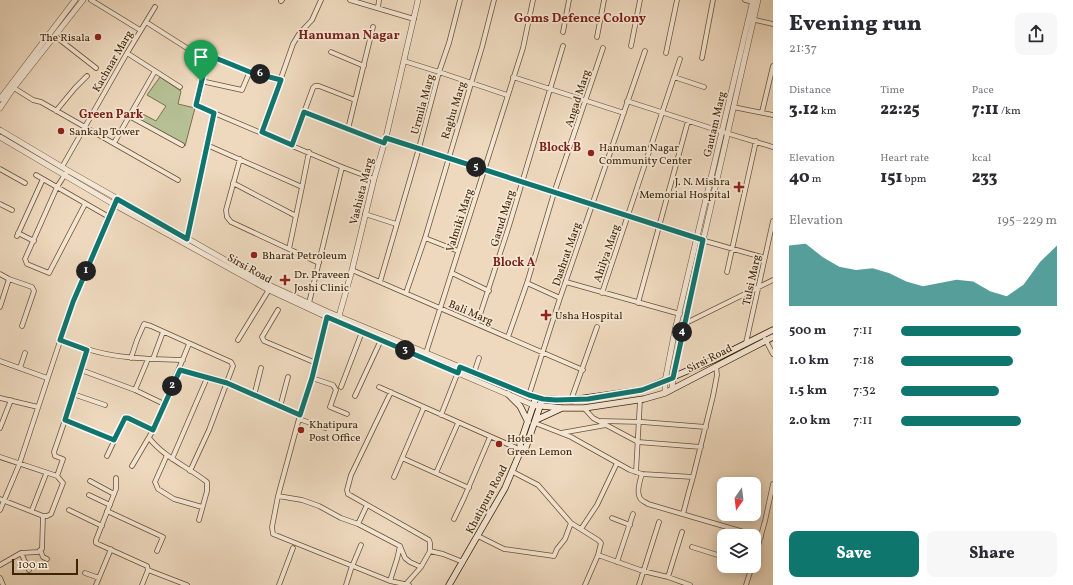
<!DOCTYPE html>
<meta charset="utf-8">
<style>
body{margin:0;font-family:Vollkorn,serif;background:#f7f7f7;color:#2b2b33;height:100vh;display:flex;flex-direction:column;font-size:15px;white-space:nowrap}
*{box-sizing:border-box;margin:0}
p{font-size:13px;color:#7c7c81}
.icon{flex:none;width:22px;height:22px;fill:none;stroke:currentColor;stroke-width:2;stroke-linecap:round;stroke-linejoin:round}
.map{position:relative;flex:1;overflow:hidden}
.drawer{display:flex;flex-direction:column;background:#fff;width:300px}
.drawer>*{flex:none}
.needle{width:26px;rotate:194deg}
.controls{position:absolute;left:717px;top:477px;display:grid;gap:8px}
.controls a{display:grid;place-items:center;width:44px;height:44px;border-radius:8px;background:#fff;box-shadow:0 2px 10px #0003;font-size:20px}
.scale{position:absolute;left:12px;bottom:10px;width:66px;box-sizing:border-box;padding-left:4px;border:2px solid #3d2505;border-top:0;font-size:11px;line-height:14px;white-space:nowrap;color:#3d2505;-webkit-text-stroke:3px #f4e6d5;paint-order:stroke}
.pin{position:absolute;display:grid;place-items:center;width:34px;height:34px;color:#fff;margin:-41px -17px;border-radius:50% 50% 50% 0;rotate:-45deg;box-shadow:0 0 4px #0007}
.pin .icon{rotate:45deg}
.km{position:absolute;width:20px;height:20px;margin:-10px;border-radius:50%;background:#222;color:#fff;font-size:11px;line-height:20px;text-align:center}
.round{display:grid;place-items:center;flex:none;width:42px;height:42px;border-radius:8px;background:#f7f7f7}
.head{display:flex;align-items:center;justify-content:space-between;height:68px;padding:0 16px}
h1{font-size:22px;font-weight:800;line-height:30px}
.stats{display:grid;grid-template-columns:repeat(3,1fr);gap:6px;height:68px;padding:4px 16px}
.stats div{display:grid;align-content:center}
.stats b{font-size:17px;font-weight:800}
.stats small{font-size:11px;font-weight:400}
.stats p{font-size:11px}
.chart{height:112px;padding:8px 16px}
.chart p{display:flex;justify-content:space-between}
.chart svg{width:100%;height:72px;margin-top:4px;fill:#0f766e;opacity:.7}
.cta{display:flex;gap:8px;margin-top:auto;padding:8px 16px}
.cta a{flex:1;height:46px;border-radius:8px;background:#0f766e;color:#fff;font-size:16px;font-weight:800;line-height:46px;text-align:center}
.cta a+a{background:#f7f7f7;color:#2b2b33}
ul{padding:0 16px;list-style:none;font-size:13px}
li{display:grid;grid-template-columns:64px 48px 1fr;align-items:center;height:30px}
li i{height:10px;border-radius:5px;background:#0f766e}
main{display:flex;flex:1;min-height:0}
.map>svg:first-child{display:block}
</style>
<main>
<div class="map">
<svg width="773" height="585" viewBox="0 0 773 585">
<rect width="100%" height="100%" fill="#eed9be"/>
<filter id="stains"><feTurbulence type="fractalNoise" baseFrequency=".005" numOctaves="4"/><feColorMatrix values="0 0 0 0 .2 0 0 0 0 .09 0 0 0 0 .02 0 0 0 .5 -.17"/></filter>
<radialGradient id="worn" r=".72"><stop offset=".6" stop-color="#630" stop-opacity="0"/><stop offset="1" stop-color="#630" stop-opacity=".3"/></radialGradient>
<path fill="#b5c094" stroke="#79724c" d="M160,77L181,91L178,104L195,108L185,146L135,117L139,112L156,121L166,106L147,95Z"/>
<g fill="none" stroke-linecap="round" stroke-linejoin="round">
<g stroke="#695233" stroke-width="5.5">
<path id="minor" d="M91,0L140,30
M350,0L414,19
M745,0L754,2
M281,1L282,0
M378,8L379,0
M751,19L773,24
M146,22L190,50
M563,32L569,0
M55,36L96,68
M597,37L604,0
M631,46L640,0
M331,52L364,66
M127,53L180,87
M666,53L677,0
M702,58L713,0
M404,61L439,72L507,95
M513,77L624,113
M674,77L704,87
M201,81L242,90L250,71
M14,88L33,100L41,102L178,180
M627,101L723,132L773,147
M733,107L773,115
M56,111L75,88L87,76
M304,112L384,143
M762,112L773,66
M214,113L195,105L207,59L213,57L250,71L281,80
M129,116L182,145
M348,129L373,27
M262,132L293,44L299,34L312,20L321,0
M386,137L698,239L765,258
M114,143L155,71
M207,145L302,187L289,249
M292,145L313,88L315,86H319L355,100
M240,159L226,210L227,217L231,222L319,263
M62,167L127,53L155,7
M0,169L25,183
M66,173L57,187L25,259L27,264L49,273L85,204
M36,175L109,217
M233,183L296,216
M302,187L309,152
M0,204L12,210
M365,214L396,224
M18,233L34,241
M17,236L43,179
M425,238L458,251
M187,239L214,113L342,167L374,179
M352,270L583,370
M727,272L756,141
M452,273L489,291
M0,274L9,279L0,307
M9,279L32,287L34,291L22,326
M380,282L419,148L439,72L449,43L460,0
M566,282L680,314
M527,283L560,298
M406,293L425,238L482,47L494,0
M602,293L680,59
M309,303L342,167
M638,303L688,121
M278,310L262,337L264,341L316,363
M327,314L312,378L300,415L278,496L272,527L273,534L390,581L409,585
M477,324L509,226L563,46
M684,324L773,280
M508,337L527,283L554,193L603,48
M765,339L773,354
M60,340C67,344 76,346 84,348C116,359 149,359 183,360
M238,340L270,288
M746,343L773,221
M426,353L523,48L533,0
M131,358L137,340L144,324L151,326L231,362L233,366L209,430L190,471
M153,359L163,332
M0,361L47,378
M20,368L25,353
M81,370L135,390L164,404
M180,370L227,383L300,415
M474,373L479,358
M312,378L333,385L336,390L330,407L347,414
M341,387L362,332
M379,387L521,450
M135,390L148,359
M391,392L351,475L347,490L348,494L429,540L430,543V551L443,554L463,562
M73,394L105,405
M529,395L560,298L645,51
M254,396L261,368
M355,396L381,340
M0,398L38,407
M571,400L597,327
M280,407L288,377
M584,408L593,418L638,442L701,447
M441,415L460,367
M299,419L325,428
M65,420L114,440
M601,421L642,422L706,427
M535,423L571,437L630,470L642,474L693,477
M0,428L11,400
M561,433L606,425
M149,438C165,458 188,467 207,482V491L199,520
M167,455L155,482L158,489L174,499L202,507
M107,456L125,418H128L153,430
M0,457L57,476L63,483L51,514L47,516H43L0,499
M402,458L469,488
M172,459L207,378
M132,466L155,427L189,344
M513,472L538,485L571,523L598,540L601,543L598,555L643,571L668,577L690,585
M636,472L640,400
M436,473L458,423
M642,474C640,480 636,492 640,498C641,501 646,502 648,504L761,537
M57,476L63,459L55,456L54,452L65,420L87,349
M394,477L424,407
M90,481L114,494L96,540V543L147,566L148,570L187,585
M114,494L116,489V478
M89,495L110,505
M278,496L302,500L319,506L341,518L358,524L400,546L405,558L410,562L421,567
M0,510L19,465L73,302L117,199
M32,510L46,474
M69,510L102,526
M107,511L163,537L157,551
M683,514L689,491L693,477L713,396L717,375L716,366
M612,518L630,525
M454,519L464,498L490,437
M358,524L367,505
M581,529L597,505L617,463
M478,536L504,549L554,556L557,549L565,539L571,523
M692,547L724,557
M40,550L43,557L47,559
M754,560L765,521L773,484
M617,562L633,514
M0,565L21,553
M29,570L21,553L38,552L42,549L43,516
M85,573L99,578
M668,577L682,532
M0,578L3,585
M390,581L397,559L400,546
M406,584L421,567L430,551
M96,585L111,549
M142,585L148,570
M279,585L293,548
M346,585L351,569L361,545
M585,585L598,555
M639,585L659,522
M746,585L752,566"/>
</g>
<g stroke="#695233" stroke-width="6">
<path id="tertiary" d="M0,99L75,0
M0,108L12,90L83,0
M0,130L67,170L271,286L328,312L460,367L536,397
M0,137L115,205L269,290L327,317L533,405
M339,316L352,270L374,179L386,137L418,0
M672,389L673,378L684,324L758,0
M665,393V381L675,330L753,0"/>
</g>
<g stroke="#3d2505" stroke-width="7">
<path id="secondary" d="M508,394L520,406L528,422
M533,405L562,408H584L644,399L665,393L773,337
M536,420L562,408
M521,450L520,444L536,397L543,399L571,400L642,390L713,360L773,330
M449,585L505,488L521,450L526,447L541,403"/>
</g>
<use href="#minor" stroke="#f4e6d5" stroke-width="4"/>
<use href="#tertiary" stroke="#f4e6d5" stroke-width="5"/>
<use href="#secondary" stroke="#f4e6d5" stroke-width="5.5"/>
</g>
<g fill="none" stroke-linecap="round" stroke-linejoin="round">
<g stroke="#fff" stroke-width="8">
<path id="route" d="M210,57H213L250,72L281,80L262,132L292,145L304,112L384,143L386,138L703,240L673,378L642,390L588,399L556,400L543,399L529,395L460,367L458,373L327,317L312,378L300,415L227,383L180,370L153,430L128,418H125L114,440L65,420L87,350L60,340L73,302L117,199L187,239L214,113L196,105L207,59Z"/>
</g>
<use href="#route" stroke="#0f766e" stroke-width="5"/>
</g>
<g fill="#8f2418" stroke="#f4e6d5" stroke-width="1.5">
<circle cx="98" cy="37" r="4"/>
<circle cx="61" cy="131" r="4"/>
<circle cx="591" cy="153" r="4"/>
<path d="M737 181h4v4h4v4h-4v4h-4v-4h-4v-4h4z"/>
<circle cx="254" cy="255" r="4"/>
<path d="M283 274h4v4h4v4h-4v4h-4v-4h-4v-4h4z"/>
<path d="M544 309h4v4h4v4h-4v4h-4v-4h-4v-4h4z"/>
<circle cx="301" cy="430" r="4"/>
<circle cx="499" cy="444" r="4"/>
</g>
<g text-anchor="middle" stroke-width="3.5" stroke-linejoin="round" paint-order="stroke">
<g font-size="11" fill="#3d2505" stroke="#f4e6d5" text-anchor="start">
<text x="90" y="41" text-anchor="end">The Risala</text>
<text x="69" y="135">Sankalp Tower</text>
<text x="599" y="151">Hanuman Nagar<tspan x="599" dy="13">Community Center</tspan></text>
<text x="730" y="185" text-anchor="end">J. N. Mishra<tspan x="730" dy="13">Memorial Hospital</tspan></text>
<text x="262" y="259">Bharat Petroleum</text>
<text x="294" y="278">Dr. Praveen<tspan x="294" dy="13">Joshi Clinic</tspan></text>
<text x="555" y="319">Usha Hospital</text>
<text x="309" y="428">Khatipura<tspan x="309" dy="13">Post Office</tspan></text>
<text x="507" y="442">Hotel<tspan x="507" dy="13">Green Lemon</tspan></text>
</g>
<g font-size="11" fill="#3d2505" stroke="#f4e6d5">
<text transform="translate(112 61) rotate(-60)" y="4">Kachnar Marg</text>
<text transform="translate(577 98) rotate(-72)" y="4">Angad Marg</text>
<text transform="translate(422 104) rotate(-75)" y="4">Urmila Marg</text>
<text transform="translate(453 110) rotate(-73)" y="4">Raghu Marg</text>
<text transform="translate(714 124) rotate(-77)" y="4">Gautam Marg</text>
<text transform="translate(361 191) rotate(-76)" y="4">Vashista Marg</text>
<text transform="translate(502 218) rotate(-73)" y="4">Garud Marg</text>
<text transform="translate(459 220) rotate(-72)" y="4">Valmiki Marg</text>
<text transform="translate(606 253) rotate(-71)" y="4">Ahilya Marg</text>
<text transform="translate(566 254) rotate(-71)" y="4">Dashrat Marg</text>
<text transform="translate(250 268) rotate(29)" y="4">Sirsi Road</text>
<text transform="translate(751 280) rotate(-78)" y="4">Tulsi Marg</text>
<text transform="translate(471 312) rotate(23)" y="4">Bali Marg</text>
<text transform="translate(709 358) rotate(-27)" y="4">Sirsi Road</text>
<text transform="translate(486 499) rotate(-62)" y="4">Khatipura Road</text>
</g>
<g font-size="12" font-weight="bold" fill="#7a1f14" stroke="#f4e6d5">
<text x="111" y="118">Green Park</text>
<text x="560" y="151">Block B</text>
<text x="514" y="266">Block A</text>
</g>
<g font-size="13" font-weight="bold" fill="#7a1f14" stroke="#f4e6d5">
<text x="580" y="22">Goms Defence Colony</text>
<text x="349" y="39">Hanuman Nagar</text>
</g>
</g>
<rect width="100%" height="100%" filter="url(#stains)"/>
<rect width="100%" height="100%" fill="url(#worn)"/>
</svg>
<div class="controls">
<a><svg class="needle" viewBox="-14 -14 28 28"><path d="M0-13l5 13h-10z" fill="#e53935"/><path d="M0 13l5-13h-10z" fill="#7c7c81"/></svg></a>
<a><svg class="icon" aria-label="layers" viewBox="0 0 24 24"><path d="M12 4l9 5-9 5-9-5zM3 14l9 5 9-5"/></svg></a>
</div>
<div class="scale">100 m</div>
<div class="pin" style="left:201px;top:81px;background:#1e9e55"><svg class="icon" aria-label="arrive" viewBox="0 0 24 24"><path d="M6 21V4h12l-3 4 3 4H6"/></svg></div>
<b class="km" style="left:86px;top:271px">1</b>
<b class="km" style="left:172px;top:386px">2</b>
<b class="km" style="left:405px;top:350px">3</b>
<b class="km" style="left:682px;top:332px">4</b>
<b class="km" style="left:476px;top:167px">5</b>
<b class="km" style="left:260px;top:74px">6</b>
</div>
<section class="drawer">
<div class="head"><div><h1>Evening run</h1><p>21:37</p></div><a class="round"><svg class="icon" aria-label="share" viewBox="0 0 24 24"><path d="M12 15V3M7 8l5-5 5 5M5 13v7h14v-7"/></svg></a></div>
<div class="stats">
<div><p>Distance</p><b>3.12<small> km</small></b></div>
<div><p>Time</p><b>22:25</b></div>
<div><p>Pace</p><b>7:11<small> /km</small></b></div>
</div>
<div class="stats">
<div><p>Elevation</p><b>40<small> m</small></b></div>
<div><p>Heart rate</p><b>151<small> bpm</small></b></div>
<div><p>kcal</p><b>233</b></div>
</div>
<div class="chart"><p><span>Elevation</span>195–229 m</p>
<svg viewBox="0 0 160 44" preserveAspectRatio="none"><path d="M0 44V7L10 6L20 14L30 20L40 22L50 21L60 24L70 29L80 32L90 30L100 28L110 29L120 35L130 38L140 31L150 17L160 7V44z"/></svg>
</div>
<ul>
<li><b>500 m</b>7:11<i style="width:77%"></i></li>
<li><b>1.0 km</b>7:18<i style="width:72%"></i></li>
<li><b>1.5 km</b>7:32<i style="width:63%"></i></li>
<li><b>2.0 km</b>7:11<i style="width:77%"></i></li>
</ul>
<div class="cta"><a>Save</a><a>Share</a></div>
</section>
</main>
